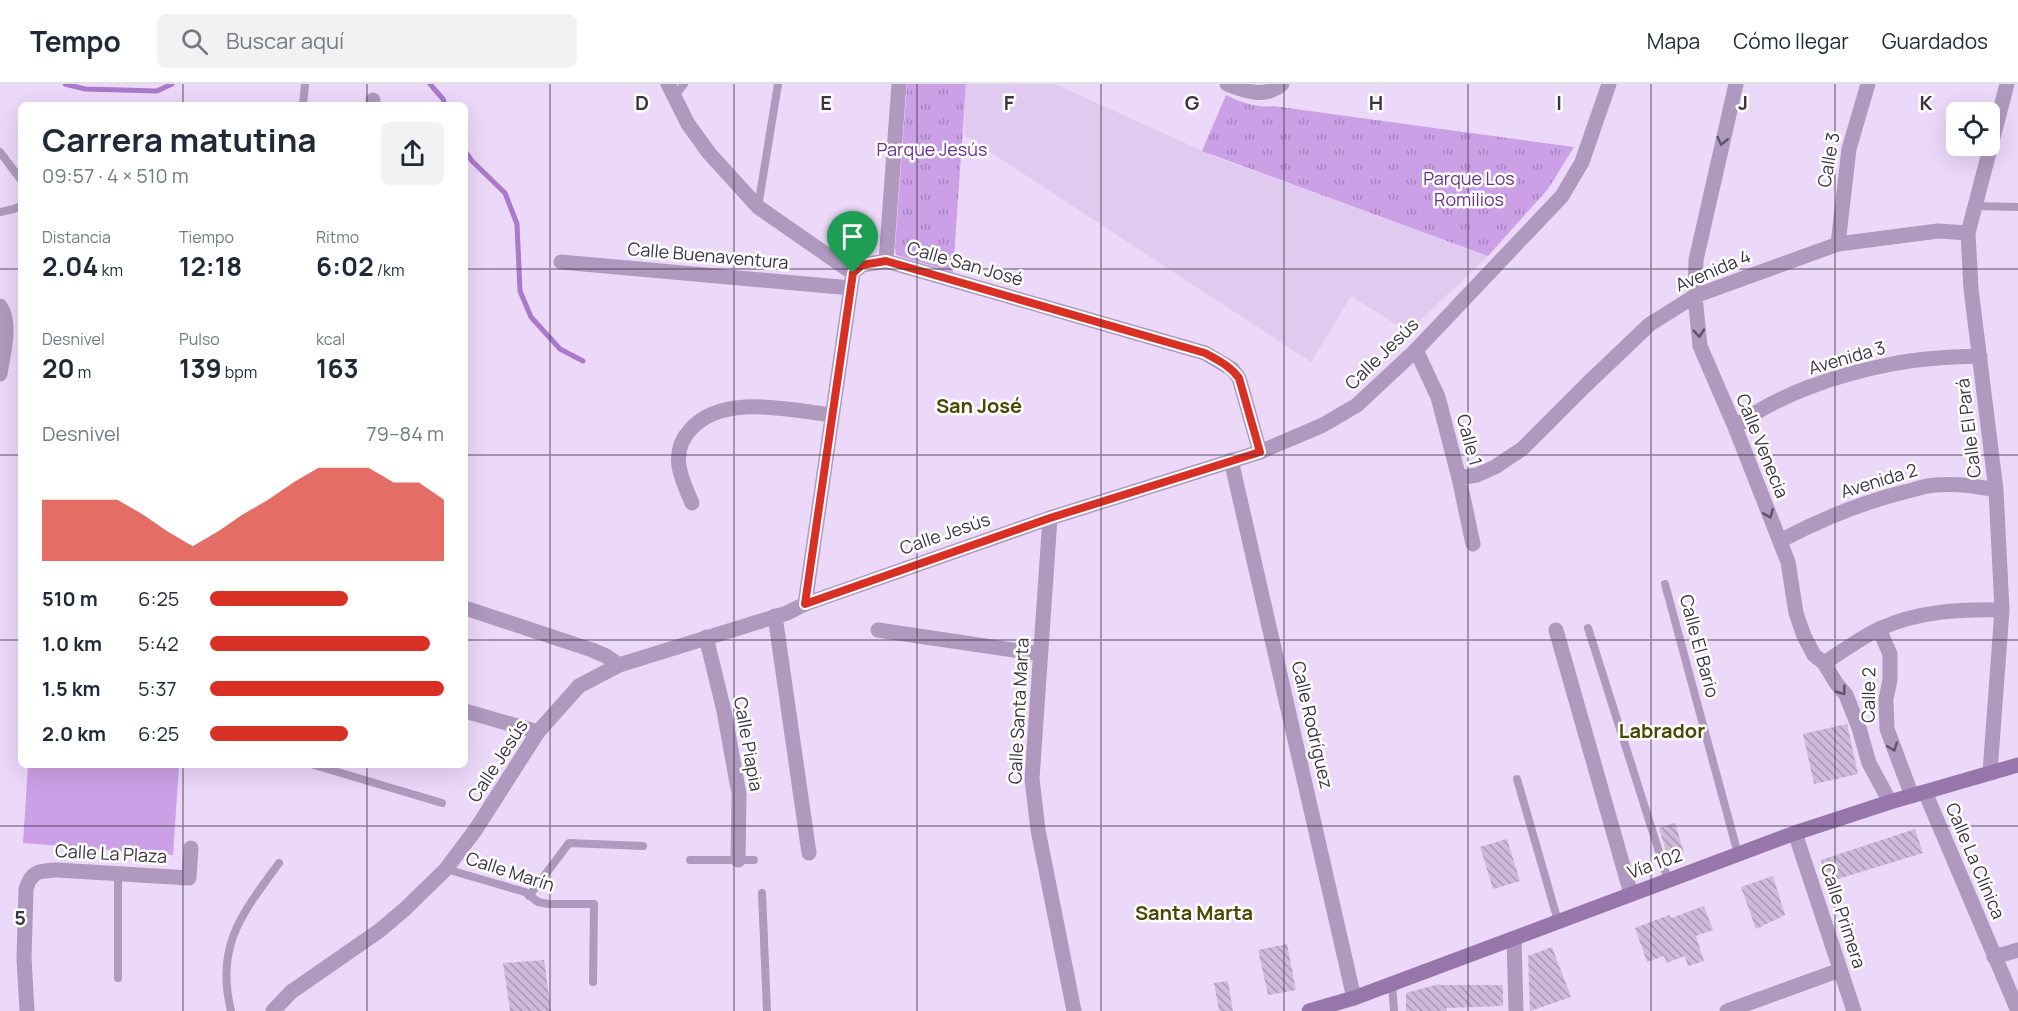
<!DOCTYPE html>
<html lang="es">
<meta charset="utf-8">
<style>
body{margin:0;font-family:Manrope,sans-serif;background:#f2f2f3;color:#1f2937;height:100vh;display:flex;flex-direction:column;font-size:22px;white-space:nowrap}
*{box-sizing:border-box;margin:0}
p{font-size:20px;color:#747a83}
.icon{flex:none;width:33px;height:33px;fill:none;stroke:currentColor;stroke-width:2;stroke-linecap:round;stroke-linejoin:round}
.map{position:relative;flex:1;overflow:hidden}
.side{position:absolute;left:18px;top:18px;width:450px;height:666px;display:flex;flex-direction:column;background:#fff;border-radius:9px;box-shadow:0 6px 24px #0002}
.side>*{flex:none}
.buttons{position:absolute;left:1946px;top:18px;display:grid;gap:12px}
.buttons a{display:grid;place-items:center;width:54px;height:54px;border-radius:9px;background:#fff;box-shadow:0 6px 24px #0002;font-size:30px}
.pin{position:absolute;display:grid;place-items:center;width:51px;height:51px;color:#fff;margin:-62px -26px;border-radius:50% 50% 50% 0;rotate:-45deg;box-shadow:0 0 6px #0007}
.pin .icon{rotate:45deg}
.round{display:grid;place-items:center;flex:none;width:63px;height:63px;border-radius:9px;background:#f2f2f3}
.headline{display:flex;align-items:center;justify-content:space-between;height:102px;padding:0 24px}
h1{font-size:33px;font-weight:700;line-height:45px}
.stats{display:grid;grid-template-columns:repeat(3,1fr);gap:9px;height:102px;padding:6px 24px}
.stats div{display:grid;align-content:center}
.stats b{font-size:26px;font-weight:700}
.stats small{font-size:16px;font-weight:400}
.stats p{font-size:16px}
.chart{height:168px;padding:12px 24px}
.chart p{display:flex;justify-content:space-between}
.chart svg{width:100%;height:108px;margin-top:6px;fill:#d93025;opacity:.7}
ul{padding:0 24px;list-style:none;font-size:20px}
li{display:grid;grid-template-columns:96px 72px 1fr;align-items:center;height:45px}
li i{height:15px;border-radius:8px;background:#d93025}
header{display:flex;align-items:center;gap:36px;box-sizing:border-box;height:84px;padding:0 30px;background:#fff;border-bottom:2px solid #e0e1e3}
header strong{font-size:28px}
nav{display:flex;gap:33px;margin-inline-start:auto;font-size:21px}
.search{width:420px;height:54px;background:#f2f2f3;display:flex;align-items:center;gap:15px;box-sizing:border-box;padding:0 21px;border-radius:9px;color:#747a83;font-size:22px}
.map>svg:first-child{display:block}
</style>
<header>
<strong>Tempo</strong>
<div class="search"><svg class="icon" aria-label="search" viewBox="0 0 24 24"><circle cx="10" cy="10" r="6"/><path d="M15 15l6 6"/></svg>Buscar aquí</div>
<nav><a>Mapa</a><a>Cómo llegar</a><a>Guardados</a></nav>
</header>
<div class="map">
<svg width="2018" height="927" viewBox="0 0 2018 927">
<defs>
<pattern id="park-tufts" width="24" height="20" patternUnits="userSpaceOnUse" patternTransform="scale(1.5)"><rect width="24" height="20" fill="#cca0e7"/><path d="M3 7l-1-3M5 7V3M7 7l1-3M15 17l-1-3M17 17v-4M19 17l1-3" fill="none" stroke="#a783bd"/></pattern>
<pattern id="building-back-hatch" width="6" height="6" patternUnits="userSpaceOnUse" patternTransform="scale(1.5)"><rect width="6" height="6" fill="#cebbdb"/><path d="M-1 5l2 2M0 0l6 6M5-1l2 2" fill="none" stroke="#a899b3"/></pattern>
</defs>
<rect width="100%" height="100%" fill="#ecd8f9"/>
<path fill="#e1caf0" d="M966,0H1055L1218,74L1488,172L1408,248L1351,212L1311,278L964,51Z"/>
<path fill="url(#park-tufts)" d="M907,0H966L953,188L896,171L895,163Z
M1226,11C1243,19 1255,24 1273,22L1574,63L1548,105L1488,172L1202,67Z"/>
<path fill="#cca0e7" d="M28,681H179L173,771L23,759Z"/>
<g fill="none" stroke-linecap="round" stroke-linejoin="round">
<path stroke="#ab79c9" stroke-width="5" d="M65,0L85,5L157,7L172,0
M430,0L443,15L445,21
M465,67L472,77L505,109L517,140L520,207L531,233L560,265L583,277"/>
</g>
<path fill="url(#building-back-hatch)" d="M1847,640L1858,690L1814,700L1803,650Z
M1675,739L1684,769L1668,774L1659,744Z
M1915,745L1923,769L1828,798L1821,776Z
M1507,755L1520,797L1493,805L1480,763Z
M1773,792L1785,831L1756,845L1741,803Z
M1704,822L1713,846L1696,852L1704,877L1688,882L1685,872L1666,879L1664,872L1647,878L1635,844L1669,831L1671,834Z
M1287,860L1296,906L1268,911L1258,866Z
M1552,863L1571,913L1530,927L1528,872Z
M544,876L551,927H510L503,879Z
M1228,897L1233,927H1219L1214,899Z
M1439,900L1440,901H1503V922L1446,924L1447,927H1406V909Z"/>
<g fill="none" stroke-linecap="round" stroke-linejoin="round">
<path stroke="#af99be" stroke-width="8" d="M674,13L684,0
M303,21L305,0
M0,68L21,96
M1974,122L2018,123
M758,123L778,0
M0,128L14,125L21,122
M1665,500L1738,770
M1588,544L1668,796
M314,681L442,719
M1517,695L1558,837
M690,776H754
M446,785L525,808L538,818L548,820H594L593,898
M762,809L767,927
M529,812L569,759L643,762
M118,894V790
M1392,899L1394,927
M231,927C215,861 242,830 279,779"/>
<path stroke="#af99be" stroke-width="15" d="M668,0L688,40L709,69L758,123L853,189
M1227,0C1245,7 1265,15 1282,0
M1736,0L1696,176L1695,212L1700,262L1735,343L1788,478L1796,529L1804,552L1814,571L1824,579L1836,599L1846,611L1859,644L1869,679L1890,718
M373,21V16
M1838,160L1849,65L1868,0
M886,177L899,0
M561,178L851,204
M0,222C12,240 3,269 0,290
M1416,266L1438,313L1459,394L1473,460
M1735,343C1777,310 1840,290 1892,280C1921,274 1951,273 1980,272
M1231,376L1354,914
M1459,394L1477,391L1495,383L1522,365L1586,301L1650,240L1695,212L1838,160L1938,147L1968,149
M692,419C681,394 669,369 690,346C722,309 789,326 832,331
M1050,434L1032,695L1038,746L1074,927
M1780,457C1819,436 1861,419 1904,408C1915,406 1925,401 1936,401C1957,399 1975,402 1996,406
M805,520L853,189L862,181L886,177L1205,269L1232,285L1239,294L1260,368
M465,524L592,566L606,572L619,581
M775,532L809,769
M1879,545L1890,570V596L1886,615L1887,645L1912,712
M878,546L1040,570
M1556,546L1631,810
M706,553L724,627L739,710L738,776
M1824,579C1842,568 1860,554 1879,545C1918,527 1960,525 2002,526
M465,627L538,648
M1990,688L2002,526L1996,406L1971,205L1968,149L2007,0
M1795,749L1854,927
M1514,855L1516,927
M1994,873L2018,866
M27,927L24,874L26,805C31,787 39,787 57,786L189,794L191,764
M1727,927L1840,886"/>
<path stroke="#af99be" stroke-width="15" d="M1925,708L2018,927
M273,927L291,908L379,847L405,825L446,785L476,745L538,648L579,602L619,581L787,529L805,520L1050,434L1260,368L1323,341L1357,321L1416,266L1562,112L1582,78L1609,0"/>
<path stroke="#9776ab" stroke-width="15" d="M1309,927L1354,914L1795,749L1890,718L2018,681"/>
</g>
<defs><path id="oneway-chevron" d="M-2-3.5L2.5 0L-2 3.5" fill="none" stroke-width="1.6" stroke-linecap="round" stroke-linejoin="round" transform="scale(1.5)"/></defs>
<g stroke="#5e5366">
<use href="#oneway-chevron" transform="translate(1722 57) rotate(103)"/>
<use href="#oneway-chevron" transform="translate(1699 249) rotate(85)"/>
<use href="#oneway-chevron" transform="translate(1769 430) rotate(68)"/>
<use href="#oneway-chevron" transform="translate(1842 607) rotate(54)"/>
<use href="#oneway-chevron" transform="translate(1893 663) rotate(70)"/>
</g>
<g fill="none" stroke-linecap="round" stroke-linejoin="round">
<g stroke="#fff" stroke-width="12">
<path id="route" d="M886,177L1205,269C1218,276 1230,282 1239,294L1260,368L1050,434L805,520L853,189L862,181Z"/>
</g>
<use href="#route" stroke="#d93025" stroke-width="8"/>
</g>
<path fill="none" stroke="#3c3541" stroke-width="1.5" stroke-opacity="0.55" d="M183,0V21M367,0V21M550,0V927M734,0V927M917,0V927M1101,0V927M1284,0V927M1468,0V927M1651,0V927M1835,0V927M0,185H21M465,185H2018M0,371H21M465,371H2018M0,556H21M465,556H2018M183,681V927M367,681V927M0,742H2018"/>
<g text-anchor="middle" stroke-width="5" stroke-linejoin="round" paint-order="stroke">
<g font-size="18" fill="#6d2e8e" stroke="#fff">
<text x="932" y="72">Parque Jesús</text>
<text x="1469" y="101">Parque Los<tspan x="1469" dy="21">Romilios</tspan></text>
</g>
<g font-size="18" fill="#3c3541" stroke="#fff">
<text transform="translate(1829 76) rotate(-80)" y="6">Calle 3</text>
<text transform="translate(708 172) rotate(5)" y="6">Calle Buenaventura</text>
<text transform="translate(965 180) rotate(16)" y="6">Calle San José</text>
<text transform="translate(1713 187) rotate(-23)" y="6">Avenida 4</text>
<text transform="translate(1382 270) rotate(-44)" y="6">Calle Jesús</text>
<text transform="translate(1847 274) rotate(-16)" y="6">Avenida 3</text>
<text transform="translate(1969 344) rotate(-97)" y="6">Calle El Pará</text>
<text transform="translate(1469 356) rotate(75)" y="6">Calle 1</text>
<text transform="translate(1762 362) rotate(68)" y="6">Calle Venecia</text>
<text transform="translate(1879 397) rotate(-17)" y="6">Avenida 2</text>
<text transform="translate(945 450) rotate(-19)" y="6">Calle Jesús</text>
<text transform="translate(1699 562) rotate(75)" y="6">Calle El Bario</text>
<text transform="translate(1869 611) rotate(-89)" y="6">Calle 2</text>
<text transform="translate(1019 627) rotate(-87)" y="6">Calle Santa Marta</text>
<text transform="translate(1312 641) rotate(77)" y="6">Calle Rodríguez</text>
<text transform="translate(748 660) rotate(80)" y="6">Calle Piapia</text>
<text transform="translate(498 677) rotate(-57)" y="6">Calle Jesús</text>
<text transform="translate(111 770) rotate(3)" y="6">Calle La Plaza</text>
<text transform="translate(1975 777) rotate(67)" y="6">Calle La Clínica</text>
<text transform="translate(1655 780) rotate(-20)" y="6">Vía 102</text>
<text transform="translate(510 788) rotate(18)" y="6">Calle Marín</text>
<text transform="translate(1843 832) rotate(72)" y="6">Calle Primera</text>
</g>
<g font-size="20" font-weight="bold" fill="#4d4502" stroke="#fff">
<text x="979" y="329">San José</text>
<text x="1662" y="654">Labrador</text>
<text x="1194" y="836">Santa Marta</text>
</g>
</g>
<g font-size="20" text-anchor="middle" font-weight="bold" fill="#3c3541" stroke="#fff" stroke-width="5" stroke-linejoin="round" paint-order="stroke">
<text x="642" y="26">D</text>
<text x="826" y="26">E</text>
<text x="1009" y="26">F</text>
<text x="1192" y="26">G</text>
<text x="1376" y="26">H</text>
<text x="1559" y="26">I</text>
<text x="1743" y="26">J</text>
<text x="1926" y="26">K</text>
<text x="20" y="841">5</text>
</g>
</svg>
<div class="buttons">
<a><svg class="icon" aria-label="locate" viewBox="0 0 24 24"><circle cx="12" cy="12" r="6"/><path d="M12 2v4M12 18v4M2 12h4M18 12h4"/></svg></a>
</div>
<div class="pin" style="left:853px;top:189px;background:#1e9e55"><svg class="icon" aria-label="arrive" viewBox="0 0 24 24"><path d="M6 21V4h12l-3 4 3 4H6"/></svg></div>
<section class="side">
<div class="headline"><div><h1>Carrera matutina</h1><p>09:57 · 4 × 510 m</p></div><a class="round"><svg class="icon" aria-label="share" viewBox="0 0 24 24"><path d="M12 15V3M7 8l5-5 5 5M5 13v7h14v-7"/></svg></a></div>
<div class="stats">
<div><p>Distancia</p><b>2.04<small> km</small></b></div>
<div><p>Tiempo</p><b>12:18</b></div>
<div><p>Ritmo</p><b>6:02<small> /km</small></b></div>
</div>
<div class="stats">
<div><p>Desnivel</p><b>20<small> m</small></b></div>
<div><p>Pulso</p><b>139<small> bpm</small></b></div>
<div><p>kcal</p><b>163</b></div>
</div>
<div class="chart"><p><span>Desnivel</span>79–84 m</p>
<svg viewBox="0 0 160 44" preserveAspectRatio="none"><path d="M0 44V19L10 19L20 19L30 19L40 25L50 32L60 38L70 32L80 25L90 19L100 12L110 6L120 6L130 6L140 12L150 12L160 19V44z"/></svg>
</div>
<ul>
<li><b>510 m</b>6:25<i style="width:59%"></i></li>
<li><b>1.0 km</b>5:42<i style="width:94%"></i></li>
<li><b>1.5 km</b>5:37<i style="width:100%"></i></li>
<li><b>2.0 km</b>6:25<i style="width:59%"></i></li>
</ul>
</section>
</div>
